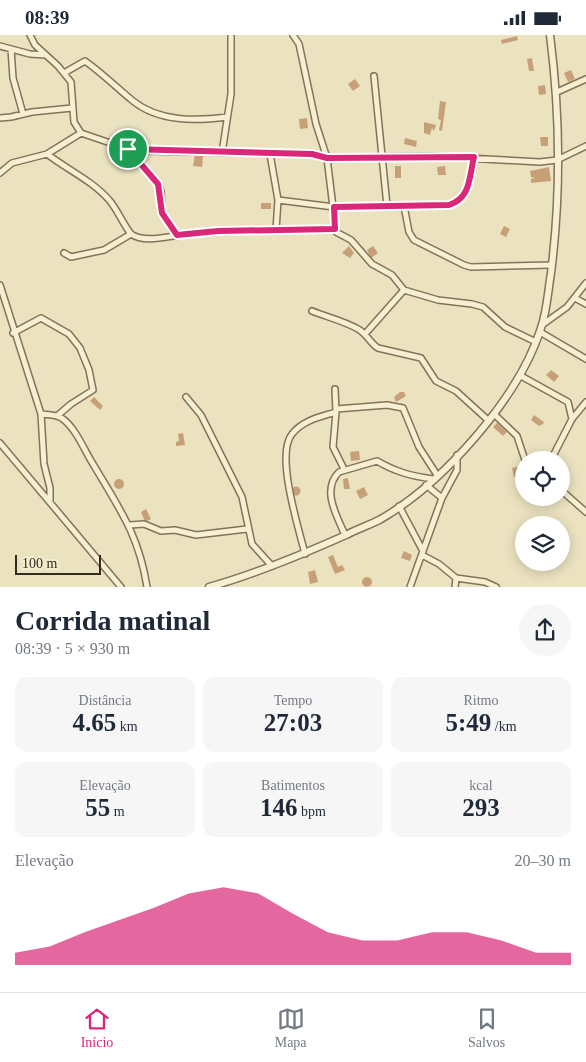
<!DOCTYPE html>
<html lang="pt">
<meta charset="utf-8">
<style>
body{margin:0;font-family:"Times New Roman",serif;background:#f6f6f7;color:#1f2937;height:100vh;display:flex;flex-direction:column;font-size:19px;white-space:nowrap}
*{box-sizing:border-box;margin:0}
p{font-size:16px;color:#747a83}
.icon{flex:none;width:28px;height:28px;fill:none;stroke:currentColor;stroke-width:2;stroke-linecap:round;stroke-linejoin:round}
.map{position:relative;height:552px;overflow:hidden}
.sheet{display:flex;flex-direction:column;background:#fff;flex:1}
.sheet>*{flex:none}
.buttons{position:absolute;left:515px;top:416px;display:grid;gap:10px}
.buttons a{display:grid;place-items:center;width:55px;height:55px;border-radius:50%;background:#fff;box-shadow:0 2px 12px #0003;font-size:25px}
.scale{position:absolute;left:15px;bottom:12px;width:86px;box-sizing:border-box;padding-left:5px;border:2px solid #342a1d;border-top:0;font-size:14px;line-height:18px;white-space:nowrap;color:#342a1d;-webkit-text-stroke:4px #f3eccf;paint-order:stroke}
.pin{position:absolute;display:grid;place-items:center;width:42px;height:42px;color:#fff;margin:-21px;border:2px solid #fff;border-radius:50%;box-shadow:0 1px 5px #0007}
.round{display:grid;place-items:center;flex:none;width:52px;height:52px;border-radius:26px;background:#f6f6f7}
.summary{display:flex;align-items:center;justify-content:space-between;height:85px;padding:0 15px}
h1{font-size:28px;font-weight:700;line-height:38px}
.metrics{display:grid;grid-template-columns:repeat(3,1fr);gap:8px;height:85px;padding:5px 15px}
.metrics div{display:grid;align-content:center;border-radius:12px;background:#f6f6f7;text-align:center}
.metrics b{font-size:25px;font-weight:700}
.metrics small{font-size:14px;font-weight:400}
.metrics p{font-size:14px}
.chart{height:140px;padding:10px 15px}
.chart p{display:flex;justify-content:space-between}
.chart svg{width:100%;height:90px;margin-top:5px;fill:#db2777;opacity:.7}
.status{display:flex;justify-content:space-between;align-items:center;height:35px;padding:0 25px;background:#fff;direction:ltr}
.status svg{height:14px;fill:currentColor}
.dock{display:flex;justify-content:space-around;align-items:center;height:70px;border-top:1px solid #e0e1e3;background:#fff;font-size:14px;color:#747a83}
.dock a{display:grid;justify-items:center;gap:2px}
.dock .selected{color:#db2777}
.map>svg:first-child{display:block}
</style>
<div class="status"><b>08:39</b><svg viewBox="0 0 49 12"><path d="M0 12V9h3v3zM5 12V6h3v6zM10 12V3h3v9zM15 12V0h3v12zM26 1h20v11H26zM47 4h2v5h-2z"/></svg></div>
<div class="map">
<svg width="586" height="552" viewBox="0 0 586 552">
<rect width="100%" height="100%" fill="#ebe2c0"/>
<path fill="#c8a077" d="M517,1L518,5L502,9L501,5Z
M532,23L534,36H529L527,24Z
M571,35L575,44L568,47L564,38Z
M355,44L360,51L353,56L348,49Z
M545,50L546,59L539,60L538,51Z
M440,66L446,67L442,96L439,95L441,85L438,84Z
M307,83L308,93L300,94L299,84Z
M424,87L436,90L434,96L432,93L430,100L424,98Z
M540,102H548V111H541Z
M405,103L417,106L416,112L404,109Z
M195,119L203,121L202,132L193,131Z
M395,131H401V143H395Z
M445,131L446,140H438L437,132Z
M549,132L551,146L531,148V144L535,143L531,142L530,136Z
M261,168H271V174H261Z
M504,191L510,194L506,202L500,199Z
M349,211L354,218L350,223L342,218Z
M373,211L378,218L371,223L367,215Z
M551,335L559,341L554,347L546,340Z
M400,357H404L406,361L396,367L394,362Z
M94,362L103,371L100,375L90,366Z
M534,380L544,387L543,389L539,391L531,385Z
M497,388L507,397L503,401L493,392Z
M183,398L185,410L176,411V407L179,406L178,399Z
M359,416L360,425L351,426L350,417Z
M521,431V434L517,436L522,434L523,440L514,442L512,433Z
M348,443L350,454H344L343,444Z
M114 449a5 5 0 1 1 10 0a5 5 0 1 1-10 0Z
M291.5 456a4.5 4.5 0 1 1 9 0a4.5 4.5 0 1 1-9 0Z
M364,452L368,460L360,464L356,456Z
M146,474L151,484L145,487L141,477Z
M404,516L412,520L410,526L401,523Z
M333,520L338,532L342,530L345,535L335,539L328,522Z
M315,535L318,547L310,549L308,537Z
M362 547a5 5 0 1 1 10 0a5 5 0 1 1-10 0Z"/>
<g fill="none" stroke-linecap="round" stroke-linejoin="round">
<g stroke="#837359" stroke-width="8">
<path id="minor" d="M30,0L35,10L58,31L71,47L74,87L81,98L128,114L142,116L312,119L327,123L429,121L540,127L557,125L586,111
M293,0L299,9L316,89L327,123L336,197L351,205L372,229L392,240L404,255L438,265L472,269L483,272L505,292L536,307
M0,11L30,19L45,20
M11,14L13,43L23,79
M64,38L85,26C102,38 117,53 133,66C159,87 196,86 227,82
M374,41L387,171
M557,57L586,44
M0,83L11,82L32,77L72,73
M129,115L158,149L161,156L162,178L177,201
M222,118L231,59V0
M47,119C68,135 93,146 110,166C118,176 123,189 131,199C144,208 165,202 180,200C231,194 283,196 335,194
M270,119L278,165L276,195
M0,138L12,128L47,119L81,98
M278,165L334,172L449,170C470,163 470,142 475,122
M404,171L409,197L414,205L464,230L471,232L552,230
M64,218L71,222L104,215L131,199
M0,250L41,379L44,429L50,453V467
M575,263L586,269
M312,276C327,282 344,286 358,294C367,299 370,308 378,313L421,323L436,346L456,356L489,386
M542,290L567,272L586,248
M540,297L586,324
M13,298L41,283L69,299L80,313L89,335L93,355L71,369L57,381
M365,299L404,255
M521,341L568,367L572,384
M335,354L336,377L333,412L344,434
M186,362L201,380L242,462L252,509L272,531
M336,374L387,370L403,373L419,412L437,440
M41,379C48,380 57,379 63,384C77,395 84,415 93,429C119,473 139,500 147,552
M494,379L517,401L525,425
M0,408L121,552
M551,425L572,384L586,367
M561,455L586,477
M442,463L457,435V420
M399,471L423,516
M130,490L144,489L161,496L175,495L196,500L247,494
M345,500C337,481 321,455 339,437L377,426C396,437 411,441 433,444
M305,519C299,494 275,420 292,399C303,385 320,382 336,377
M422,520L439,529L456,543L485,547L496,552
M410,552L442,463L426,450
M455,552L456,543"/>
</g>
<g stroke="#837359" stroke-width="9">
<path id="tertiary" d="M209,552C256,539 301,520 346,500C357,494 370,490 381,484C443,448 519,363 541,293C547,276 548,256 551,238C561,159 560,78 550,0"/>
</g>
<use href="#minor" stroke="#f7efd2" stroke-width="5"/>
<use href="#tertiary" stroke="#f7efd2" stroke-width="6"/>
</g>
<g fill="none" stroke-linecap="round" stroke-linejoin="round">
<g stroke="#fff" stroke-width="10">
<path id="route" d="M128,114L312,119L327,123L474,122C469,142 471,163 449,170L334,172L335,194L218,196L177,200L162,178L158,149Z"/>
</g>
<use href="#route" stroke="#db2777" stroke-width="6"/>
</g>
</svg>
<div class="buttons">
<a><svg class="icon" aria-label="locate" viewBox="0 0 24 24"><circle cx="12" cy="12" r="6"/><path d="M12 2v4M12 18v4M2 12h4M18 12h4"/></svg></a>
<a><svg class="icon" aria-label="layers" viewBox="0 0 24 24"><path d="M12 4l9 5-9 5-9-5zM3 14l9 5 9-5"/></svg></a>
</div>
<div class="scale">100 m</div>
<div class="pin" style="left:128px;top:114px;background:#1e9e55"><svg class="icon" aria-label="arrive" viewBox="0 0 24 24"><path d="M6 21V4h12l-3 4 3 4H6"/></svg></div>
</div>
<section class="sheet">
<div class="summary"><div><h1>Corrida matinal</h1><p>08:39 · 5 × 930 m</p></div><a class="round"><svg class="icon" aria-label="share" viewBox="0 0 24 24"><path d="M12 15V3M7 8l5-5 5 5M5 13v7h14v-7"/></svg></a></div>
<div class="metrics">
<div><p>Distância</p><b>4.65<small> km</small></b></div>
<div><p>Tempo</p><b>27:03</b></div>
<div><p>Ritmo</p><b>5:49<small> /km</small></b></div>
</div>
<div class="metrics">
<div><p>Elevação</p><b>55<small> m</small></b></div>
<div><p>Batimentos</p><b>146<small> bpm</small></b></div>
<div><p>kcal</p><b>293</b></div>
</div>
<div class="chart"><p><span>Elevação</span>20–30 m</p>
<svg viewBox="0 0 160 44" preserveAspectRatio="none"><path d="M0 44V38L10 35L20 28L30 22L40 16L50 9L60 6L70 9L80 19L90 28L100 32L110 32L120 28L130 28L140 32L150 38L160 38V44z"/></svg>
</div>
</section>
<nav class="dock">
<a class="selected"><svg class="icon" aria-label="home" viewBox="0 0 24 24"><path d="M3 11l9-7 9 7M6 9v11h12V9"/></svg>Início</a>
<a><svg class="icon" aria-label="map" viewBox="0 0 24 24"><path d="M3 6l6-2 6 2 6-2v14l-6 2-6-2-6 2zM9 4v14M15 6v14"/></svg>Mapa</a>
<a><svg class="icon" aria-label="saved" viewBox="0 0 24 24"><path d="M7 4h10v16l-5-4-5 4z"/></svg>Salvos</a>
</nav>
